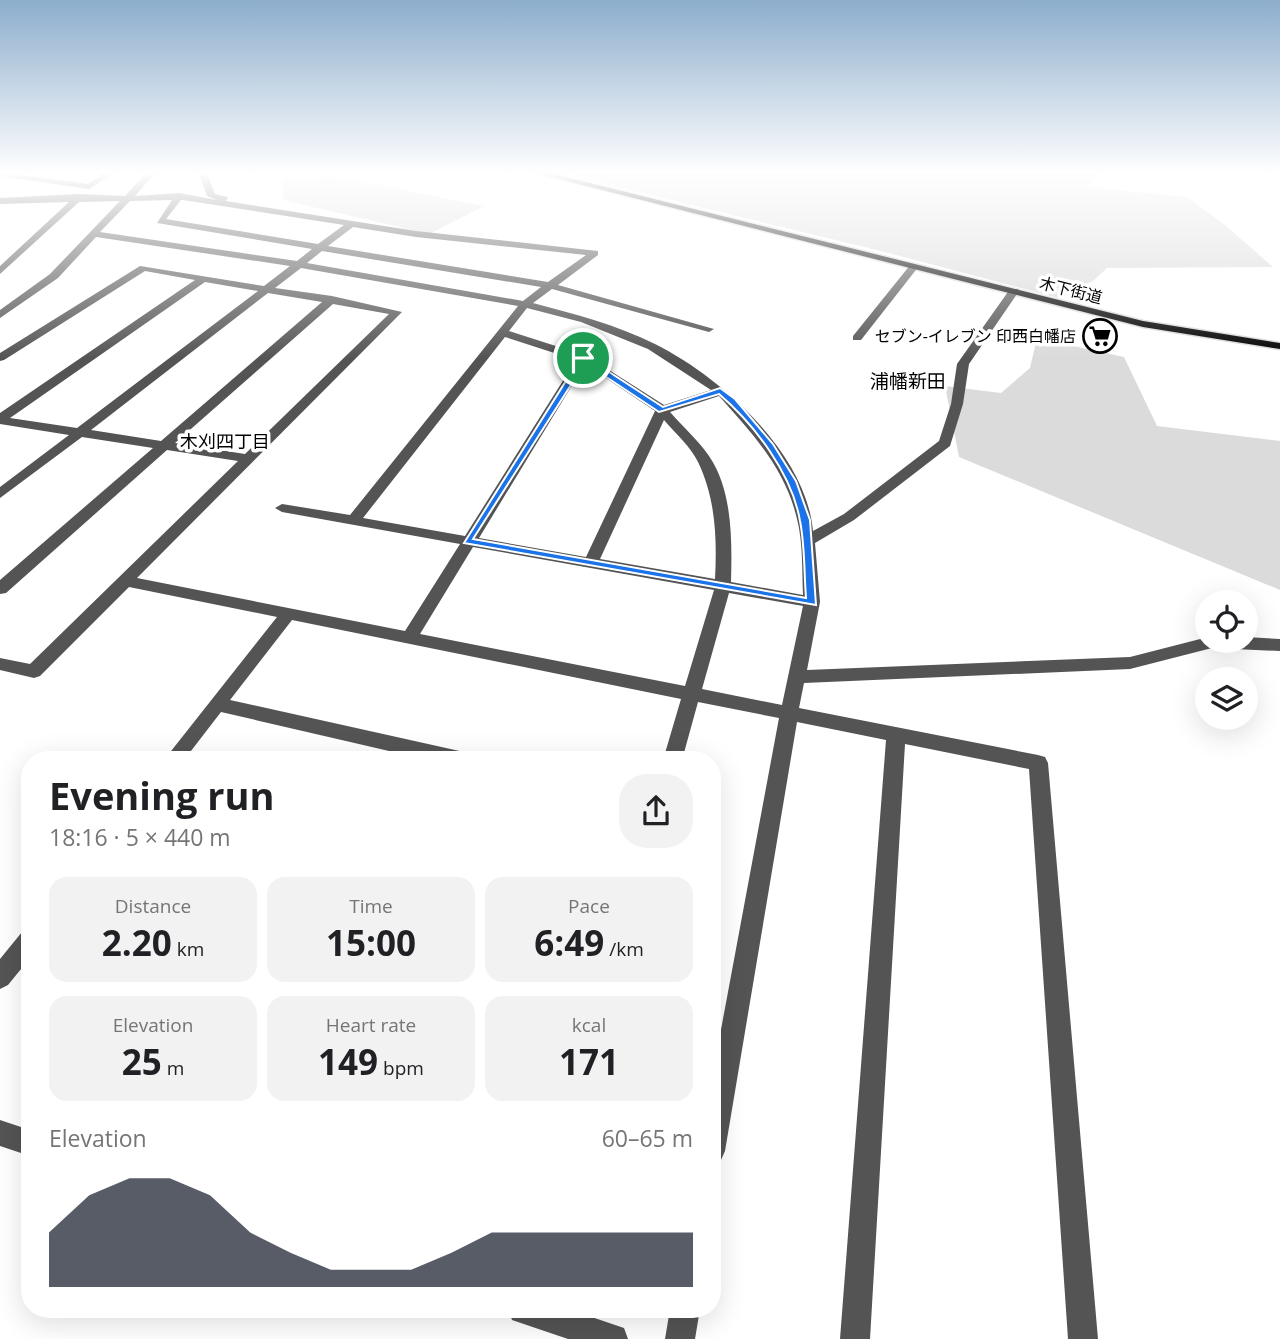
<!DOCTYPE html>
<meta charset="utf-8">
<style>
body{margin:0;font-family:"Open Sans","Noto Sans JP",sans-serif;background:#f2f2f2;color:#202124;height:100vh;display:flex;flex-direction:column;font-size:26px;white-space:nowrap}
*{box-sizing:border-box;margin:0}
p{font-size:23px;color:#757577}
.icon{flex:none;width:38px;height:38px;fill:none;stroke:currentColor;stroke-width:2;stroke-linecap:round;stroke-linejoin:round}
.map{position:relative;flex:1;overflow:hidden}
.side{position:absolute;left:21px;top:751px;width:700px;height:567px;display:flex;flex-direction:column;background:#fff;border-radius:28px;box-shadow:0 7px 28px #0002}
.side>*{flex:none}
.fabs{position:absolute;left:1195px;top:590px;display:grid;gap:14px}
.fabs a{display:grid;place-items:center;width:63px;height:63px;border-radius:50%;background:#fff;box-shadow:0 7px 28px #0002;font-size:35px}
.pin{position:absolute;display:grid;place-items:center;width:60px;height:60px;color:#fff;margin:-30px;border:4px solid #fff;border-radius:50%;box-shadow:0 2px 7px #0007}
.round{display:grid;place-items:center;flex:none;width:74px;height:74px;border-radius:28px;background:#f2f2f2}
.summary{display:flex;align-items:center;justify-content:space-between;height:119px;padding:0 28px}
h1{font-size:38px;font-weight:700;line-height:52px}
.stats{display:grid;grid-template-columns:repeat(3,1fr);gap:10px;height:119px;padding:7px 28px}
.stats div{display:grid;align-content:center;border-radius:18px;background:#f2f2f2;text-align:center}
.stats b{font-size:35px;font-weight:700}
.stats small{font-size:19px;font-weight:400}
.stats p{font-size:19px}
.chart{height:196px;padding:14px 28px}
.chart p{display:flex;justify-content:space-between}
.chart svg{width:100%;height:126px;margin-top:7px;fill:#111827;opacity:.7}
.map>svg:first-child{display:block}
</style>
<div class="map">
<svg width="1280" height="1339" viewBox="0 0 1280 1339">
<rect width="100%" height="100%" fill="#fff"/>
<path fill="#dbdbdb" d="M551,171L1102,173L1087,187L1187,197L1225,225L1273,267L1107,268L1093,281L1059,298L881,251Z
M333,176L484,206L429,234L283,200V179Z
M1037,338L1124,357L1157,426L1280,441V590L959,457L945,386L1001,393L1030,368Z"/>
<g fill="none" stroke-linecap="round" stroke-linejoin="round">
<g stroke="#dbdbdb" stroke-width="3">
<path id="major" d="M527,171H542L1143,321L1280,343V349L1143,327Z"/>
</g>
<path fill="#545454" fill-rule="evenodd" d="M107,171H117L89,189L0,176V172L88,184Z
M148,171H157L135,196L179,193L217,200L207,196L198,171H206L215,194L228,197L226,201L416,231L598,251V255L558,285L714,329L709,332L552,289L533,303C575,314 617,325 655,344C721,377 806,453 813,531L844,514L939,441L951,404L957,364L1010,289H1018L1019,291L969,364L963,404L950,446L854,520L815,543L820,602L807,670L1130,657L1208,637V640H1246V637L1280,639V651L1212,648L1130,669L804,683L799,708L1038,755L1045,757L1048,763L1098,1339H1068L1029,769L905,744L870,1339H840L886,740L797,722L725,1151L721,1160L712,1164V1078L779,718L698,702L682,760H663L681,699L292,620L230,700L464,752L471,754L473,760H428L221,712L184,760H164L277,617L129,587L40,676L34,678L0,670V658L30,664L238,461L167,450L6,593L0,594V580L153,448L82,437L0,498V487L69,435L0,424V413L195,280L145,271L4,360L0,361V353L140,266L264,286L290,266L96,237L58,278L0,318V310L50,274L120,201L79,202L0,274V266L69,202L0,204V198L79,194L125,196ZM172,200L157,223L312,249L297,261L100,232L130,201ZM181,200H183L344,225L318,244L166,219ZM353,227L416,237L586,255L548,282L328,246ZM322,251L541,287L523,301L307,263ZM301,268L518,306L350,515L282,504L275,508L282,512L460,544L405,631L137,578L402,312L332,296L275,288ZM205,282L258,291L77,428L10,418ZM268,293L322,302L161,441L91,430ZM333,304L389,314L245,454L175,443ZM527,308L581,322L648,349L711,390L664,405L587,356L509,331ZM505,337L576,360L465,536L363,518ZM585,364L655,411L586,557L479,538ZM719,396C752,433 785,468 797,519C803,542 802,570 803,595L731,582C732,542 733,491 709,456C698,440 682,426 670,412ZM664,420C675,433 691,447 698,462C716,499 717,540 715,579L600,559ZM473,547L714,590L685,686L420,634ZM729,593L803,606L782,705L702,689Z
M911,264L919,266L861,340H853V336Z
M30,929V958L8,985L0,989V959L22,932Z
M0,1120L30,1130V1156L0,1146Z
M508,1309H568L624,1328L628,1339H568L512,1320Z
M670,1309H700L695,1339H665Z"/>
<use href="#major" fill="#000" fill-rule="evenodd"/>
</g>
<linearGradient id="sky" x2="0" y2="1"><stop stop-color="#8cadcc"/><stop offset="0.48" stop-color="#fff"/><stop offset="1" stop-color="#fff" stop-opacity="0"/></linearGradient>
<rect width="1280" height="359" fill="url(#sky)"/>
<path fill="#1a73e8" stroke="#fff" stroke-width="2" fill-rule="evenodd" d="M581,357H586L663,407L720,388L735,399L773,444L796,481L810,520L816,605L464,543ZM585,363L659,412L719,394C755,425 792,474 800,521C805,546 804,573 806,598L473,539Z"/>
<defs>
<g id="supermarket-ring" transform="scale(1.75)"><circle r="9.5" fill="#fff" stroke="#000" stroke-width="1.5"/><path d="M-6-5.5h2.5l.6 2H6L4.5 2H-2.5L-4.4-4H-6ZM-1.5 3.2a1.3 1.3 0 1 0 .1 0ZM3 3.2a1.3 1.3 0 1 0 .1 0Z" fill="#000"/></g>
</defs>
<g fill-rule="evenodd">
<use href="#supermarket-ring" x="1100" y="336"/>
</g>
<g text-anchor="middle" stroke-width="7" stroke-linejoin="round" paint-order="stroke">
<g font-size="16" fill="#000" stroke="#fff">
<text transform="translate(1071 290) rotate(14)" y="6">木下街道</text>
</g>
<g font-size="16" fill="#000" stroke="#fff" text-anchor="end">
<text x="1076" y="342">セブン-イレブン 印西白幡店</text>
</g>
<g font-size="18" fill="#000" stroke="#fff">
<text x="225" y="448">木刈四丁目</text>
</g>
<g font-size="19" fill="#000" stroke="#fff">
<text x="908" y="388">浦幡新田</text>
</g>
</g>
</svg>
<div class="fabs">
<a><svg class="icon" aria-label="locate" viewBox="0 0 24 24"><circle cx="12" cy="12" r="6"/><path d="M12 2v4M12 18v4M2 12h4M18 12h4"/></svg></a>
<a><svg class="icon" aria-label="layers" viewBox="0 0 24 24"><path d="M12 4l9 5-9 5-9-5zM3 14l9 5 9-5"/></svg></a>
</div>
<div class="pin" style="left:583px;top:358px;background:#1e9e55"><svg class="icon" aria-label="arrive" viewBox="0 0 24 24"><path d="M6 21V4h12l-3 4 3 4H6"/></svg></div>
<section class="side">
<div class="summary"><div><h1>Evening run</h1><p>18:16 · 5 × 440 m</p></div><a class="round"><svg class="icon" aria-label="share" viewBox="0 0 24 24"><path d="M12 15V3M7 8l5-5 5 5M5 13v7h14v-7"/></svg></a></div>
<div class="stats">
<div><p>Distance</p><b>2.20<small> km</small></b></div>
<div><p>Time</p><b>15:00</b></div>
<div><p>Pace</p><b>6:49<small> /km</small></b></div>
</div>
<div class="stats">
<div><p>Elevation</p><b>25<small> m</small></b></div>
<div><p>Heart rate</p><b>149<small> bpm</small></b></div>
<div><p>kcal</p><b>171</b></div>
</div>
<div class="chart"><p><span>Elevation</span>60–65 m</p>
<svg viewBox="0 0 160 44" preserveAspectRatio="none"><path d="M0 44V25L10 12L20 6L30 6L40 12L50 25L60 32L70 38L80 38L90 38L100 32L110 25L120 25L130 25L140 25L150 25L160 25V44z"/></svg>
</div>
</section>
</div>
